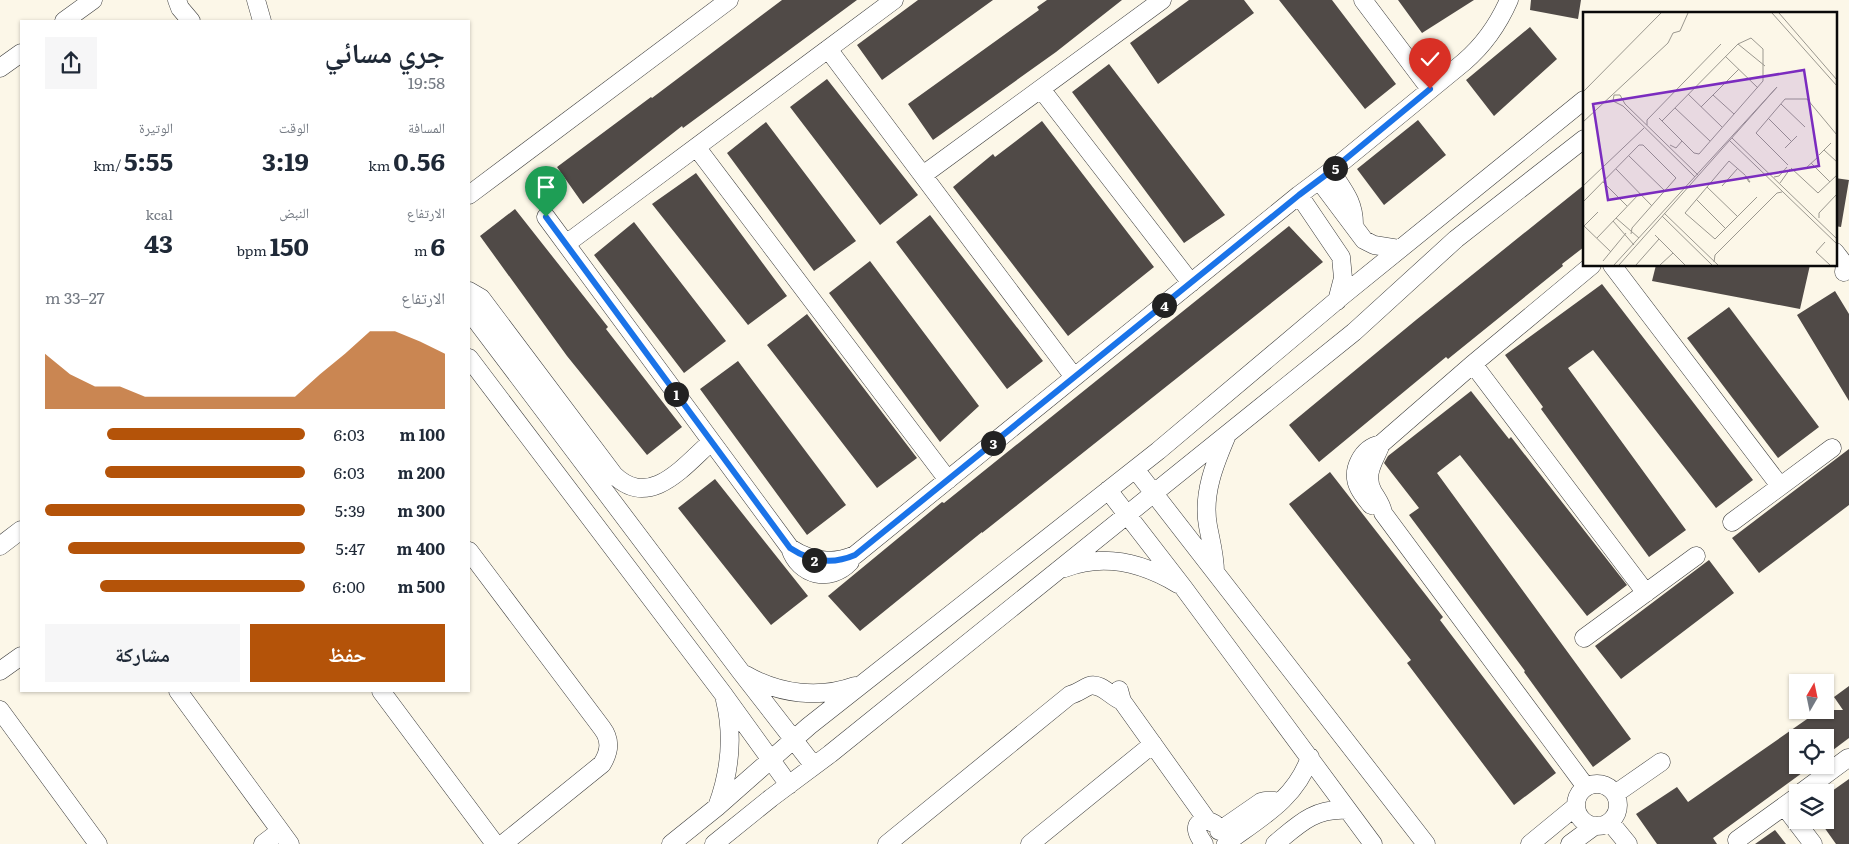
<!DOCTYPE html>
<html lang="ar">
<meta charset="utf-8">
<style>
body{margin:0;font-family:Literata,"Noto Naskh Arabic",serif;background:#f6f6f7;color:#1f2937;direction:rtl;height:100vh;display:flex;flex-direction:column;font-size:19px;white-space:nowrap}
*{box-sizing:border-box;margin:0}
p{font-size:16px;color:#747a83}
.icon{flex:none;width:28px;height:28px;fill:none;stroke:currentColor;stroke-width:2;stroke-linecap:round;stroke-linejoin:round}
.map{position:relative;flex:1;overflow:hidden;direction:ltr}
.panel{position:absolute;left:20px;top:20px;width:450px;height:672px;display:flex;flex-direction:column;background:#fff;border-radius:0px;box-shadow:0 1px 4px #0004;direction:rtl}
.panel>*{flex:none}
.needle{width:32px;rotate:9deg}
.buttons{position:absolute;left:1789px;top:674px;display:grid;gap:10px}
.buttons a{display:grid;place-items:center;width:45px;height:45px;border-radius:0px;background:#fff;box-shadow:0 1px 4px #0004;font-size:25px}
.pin{position:absolute;display:grid;place-items:center;width:42px;height:42px;color:#fff;margin:-51px -21px;border-radius:50% 50% 50% 0;rotate:-45deg;box-shadow:0 0 5px #0007}
.pin .icon{rotate:45deg}
.km{position:absolute;width:25px;height:25px;margin:-12px;border-radius:50%;background:#222;color:#fff;font-size:14px;line-height:25px;text-align:center}
.round{display:grid;place-items:center;flex:none;width:52px;height:52px;border-radius:0px;background:#f6f6f7}
.head{display:flex;align-items:center;justify-content:space-between;height:85px;padding:0 25px}
h1{font-size:28px;font-weight:700;line-height:38px}
.metrics{display:grid;grid-template-columns:repeat(3,1fr);gap:8px;height:85px;padding:5px 25px}
.metrics div{display:grid;align-content:center}
.metrics b{font-size:25px;font-weight:700}
.metrics small{font-size:14px;font-weight:400}
.metrics p{font-size:14px}
.chart{height:140px;padding:10px 25px}
.chart p{display:flex;justify-content:space-between}
.chart svg{width:100%;height:90px;margin-top:5px;fill:#b45309;opacity:.7}
.cta{display:flex;gap:10px;margin-top:auto;padding:10px 25px}
.cta a{flex:1;height:58px;border-radius:0px;background:#b45309;color:#fff;font-size:20px;font-weight:700;line-height:58px;text-align:center}
.cta a+a{background:#f6f6f7;color:#1f2937}
ul{padding:0 25px;list-style:none;font-size:16px}
li{display:grid;grid-template-columns:80px 60px 1fr;align-items:center;height:38px}
li i{height:12px;border-radius:6px;background:#b45309}
.map>svg:first-child{display:block}
</style>
<div class="map">
<svg width="1849" height="844" viewBox="0 0 1849 844">
<rect width="100%" height="100%" fill="#fcf7e8"/>
<path fill="#504a47" d="M782,0H857L683,128L682,126L583,204L557,167L651,97L652,98Z
M918,0H993L882,80L857,45Z
M1047,0H1122L1056,52L933,140L908,104L1039,10L1037,7Z
M1189,0H1244L1254,13L1158,84L1130,43Z
M1279,0H1332L1396,84L1365,109Z
M1398,0H1474L1422,33Z
M1531,0H1581L1578,19L1530,10Z
M1530,27L1557,59L1494,116L1466,80Z
M1109,64L1225,215L1184,243L1072,92Z
M827,79L918,195L880,225L790,107Z
M1418,120L1446,155L1384,205L1357,169Z
M1042,121L1154,267L1068,336L953,187L993,154L995,157Z
M766,122L856,241L814,271L727,153Z
M696,173L787,296L748,325L652,204Z
M1835,178L1849,180L1841,227L1835,226Z
M1584,185V247L1562,264L1563,266L1448,359L1446,357L1319,462L1289,425L1416,320Z
M515,209L608,327L606,329L682,427L647,455L567,356L480,236Z
M930,215L1043,361L1007,389L896,242Z
M634,222L726,341L684,373L594,255Z
M1289,226L1323,262L982,533V532L860,631L828,596L942,502L944,503Z
M870,261L979,406L940,442L829,293Z
M1656,265H1810L1800,309L1652,281Z
M1602,284L1753,480L1716,508L1593,350L1568,368L1686,530L1649,557L1541,409L1543,407L1505,355Z
M1835,291L1849,314V401L1797,315Z
M1729,307L1819,427L1778,458L1687,338Z
M807,314L917,458L877,488L767,345Z
M738,361L846,505L807,535L700,389Z
M1471,391L1509,439L1511,437L1627,585L1587,616L1460,455L1437,473L1631,739L1593,767L1524,672L1525,671L1409,515L1419,508L1384,463L1388,456Z
M1849,449V505L1759,573L1732,538Z
M1330,472L1443,617L1440,620L1556,773L1514,805L1407,663L1411,660L1289,504Z
M715,479L808,596L771,625L678,508Z
M1709,560L1734,593L1621,679L1595,646Z
M1849,686V738L1825,756V738H1798V765H1813L1713,838L1717,844H1657L1636,814L1677,787L1688,802L1820,710H1843L1834,697Z
M1849,779V844H1836L1819,820H1825V796Z
M1775,830L1786,844H1755Z"/>
<g fill="none" stroke-linecap="round" stroke-linejoin="round">
<g stroke="#3c3c3c" stroke-width="19">
<path id="street" d="M177,0L180,8L191,21
M256,0L262,21
M1363,0L1430,89
M64,21L93,0
M828,49L1074,377
M0,68L21,53
M1041,89L1191,283
M697,148L948,480
M1331,171C1343,190 1354,201 1354,224
M923,175L1162,0
M1319,180L1364,240L1374,245L1399,249
M469,195L729,0
M1299,195L1341,257L1343,278L1337,301
M546,217L790,548C799,576 830,583 850,562
M566,244L894,0
M1835,252L1845,265L1844,272
M1612,265L1780,486
M469,291L481,298L614,475C650,510 684,466 711,442
M469,311L741,672L814,766
M469,358L724,695L789,785
M1473,364L1646,593
M1381,444C1375,460 1363,474 1373,492C1377,499 1382,505 1383,513L1586,787
M1135,469L1426,844
M1108,490L1183,587L1373,844
M1371,505C1367,500 1362,494 1359,488C1350,470 1362,448 1381,444L1473,364L1592,265
M1732,522L1832,448
M0,546L21,530
M790,548C811,562 832,565 855,555L1299,195L1331,171L1464,62C1485,44 1498,25 1509,0
M469,551L602,728C611,740 610,751 602,764L503,844
M1065,568C1104,553 1143,563 1178,584
M1215,572C1215,556 1211,542 1208,526C1202,494 1215,463 1227,435
M1584,638L1696,556
M0,671L21,656
M746,675C779,694 819,699 855,686
M1119,690L1122,701L1207,820
M178,691L290,844
M381,691L495,844
M0,710L98,844
M1576 805a21 21 0 1 1 42 0a21 21 0 1 1-42 0Z
M1802,792L1848,758
M1615,794L1661,762
M1784,806L1813,844
M717,807C730,772 734,737 725,700
M1610,822L1628,844
M1219,831L1261,802L1265,801H1275
M1737,840L1798,796
M1226,843C1260,818 1296,799 1310,757
M263,844L280,831
M671,844L717,807L809,726L1158,451L1342,296L1584,100
M714,844L771,798L830,754L1354,332L1456,239L1584,139
M887,844L1070,695C1078,693 1082,689 1089,686C1101,682 1111,697 1122,701
M1030,844L1153,744
M1204,844C1197,834 1191,823 1207,820L1215,824
M1275,844C1299,824 1314,808 1347,810
M1530,844L1575,807
M1570,844L1593,827"/>
</g>
<use href="#street" stroke="#fff" stroke-width="18"/>
</g>
<g fill="none" stroke-linecap="round" stroke-linejoin="round">
<g stroke="#fff" stroke-width="10">
<path id="route" d="M546,217L790,548C811,562 832,565 855,555L1299,195L1331,171L1430,89"/>
</g>
<use href="#route" stroke="#1a73e8" stroke-width="6"/>
</g>
<g transform="translate(1583 12)">
<rect width="254" height="254" fill="#fcf7e8"/>
<path fill="none" stroke="#9b988f" stroke-width="1" d="M189,1L254,74M196,1L254,68M155,32L182,54M142,44L175,76M0,80L78,1M105,82L139,115M130,83L151,102M198,92L222,115M118,95L156,57M92,96L127,129M76,106L111,141L116,142L180,69V37L168,26L155,32L79,109M185,106L208,129M0,110L85,31L90,21L97,19L105,1M64,113V108L138,32M149,126L254,227M147,129L254,232M87,133L93,136L99,129M202,136L214,124M241,138L254,150M236,143L248,131M46,144L82,179M228,151L247,170M205,153L173,121L202,87H224L254,123M208,156L235,181L254,163M223,156L235,145M33,157L69,194M162,163L146,149L102,201L132,227L174,185M162,164H163L167,170H166ZM112,165L40,94L30,89L31,83H37L42,92L115,163M191,165L196,164L204,155M20,170L44,194M197,171L207,157M0,174L61,116M139,174L155,156M124,175L155,205M113,187L143,217M0,190L56,133H60L93,166L49,216L48,222M81,201L135,253M79,204L129,253M33,206L56,226M236,206V201L254,182M30,209L51,233M0,213L28,240M1,214L15,200M72,223L102,253M14,226L57,181M242,230L233,240L247,253M20,249L43,221M131,250L132,243L194,181L199,180M31,253L194,75L36,253M53,253L76,227M77,253L90,241"/>
<path fill="#7b2cbf" fill-opacity="0.15" stroke="#7b2cbf" stroke-width="2.5" d="M221,58L236,154L25,188L10,92Z"/>
<rect width="254" height="254" fill="none" stroke="#090909" stroke-width="2.5"/>
</g>
</svg>
<div class="buttons">
<a><svg class="needle" viewBox="-14 -14 28 28"><path d="M0-13l5 13h-10z" fill="#e53935"/><path d="M0 13l5-13h-10z" fill="#747a83"/></svg></a>
<a><svg class="icon" aria-label="locate" viewBox="0 0 24 24"><circle cx="12" cy="12" r="6"/><path d="M12 2v4M12 18v4M2 12h4M18 12h4"/></svg></a>
<a><svg class="icon" aria-label="layers" viewBox="0 0 24 24"><path d="M12 4l9 5-9 5-9-5zM3 14l9 5 9-5"/></svg></a>
</div>
<div class="pin" style="left:546px;top:217px;background:#1e9e55"><svg class="icon" aria-label="arrive" viewBox="0 0 24 24"><path d="M6 21V4h12l-3 4 3 4H6"/></svg></div>
<div class="pin" style="left:1430px;top:89px;background:#d93025"><svg class="icon" aria-label="check" viewBox="0 0 24 24"><path d="M5 12l5 5 9-10"/></svg></div>
<b class="km" style="left:676px;top:394px">1</b>
<b class="km" style="left:814px;top:560px">2</b>
<b class="km" style="left:993px;top:443px">3</b>
<b class="km" style="left:1164px;top:305px">4</b>
<b class="km" style="left:1335px;top:168px">5</b>
<section class="panel">
<div class="head"><div><h1>جري مسائي</h1><p>19:58</p></div><a class="round"><svg class="icon" aria-label="share" viewBox="0 0 24 24"><path d="M12 15V3M7 8l5-5 5 5M5 13v7h14v-7"/></svg></a></div>
<div class="metrics">
<div><p>المسافة</p><b>0.56<small> km</small></b></div>
<div><p>الوقت</p><b>3:19</b></div>
<div><p>الوتيرة</p><b>5:55<small> /km</small></b></div>
</div>
<div class="metrics">
<div><p>الارتفاع</p><b>6<small> m</small></b></div>
<div><p>النبض</p><b>150<small> bpm</small></b></div>
<div><p>kcal</p><b>43</b></div>
</div>
<div class="chart"><p><span>الارتفاع</span>27–33 m</p>
<svg viewBox="0 0 160 44" preserveAspectRatio="none"><path d="M0 44V17L10 27L20 33L30 33L40 38L50 38L60 38L70 38L80 38L90 38L100 38L110 27L120 17L130 6L140 6L150 11L160 17V44z"/></svg>
</div>
<ul>
<li><b>100 m</b>6:03<i style="width:76%"></i></li>
<li><b>200 m</b>6:03<i style="width:77%"></i></li>
<li><b>300 m</b>5:39<i style="width:100%"></i></li>
<li><b>400 m</b>5:47<i style="width:91%"></i></li>
<li><b>500 m</b>6:00<i style="width:79%"></i></li>
</ul>
<div class="cta"><a>حفظ</a><a>مشاركة</a></div>
</section>
</div>
